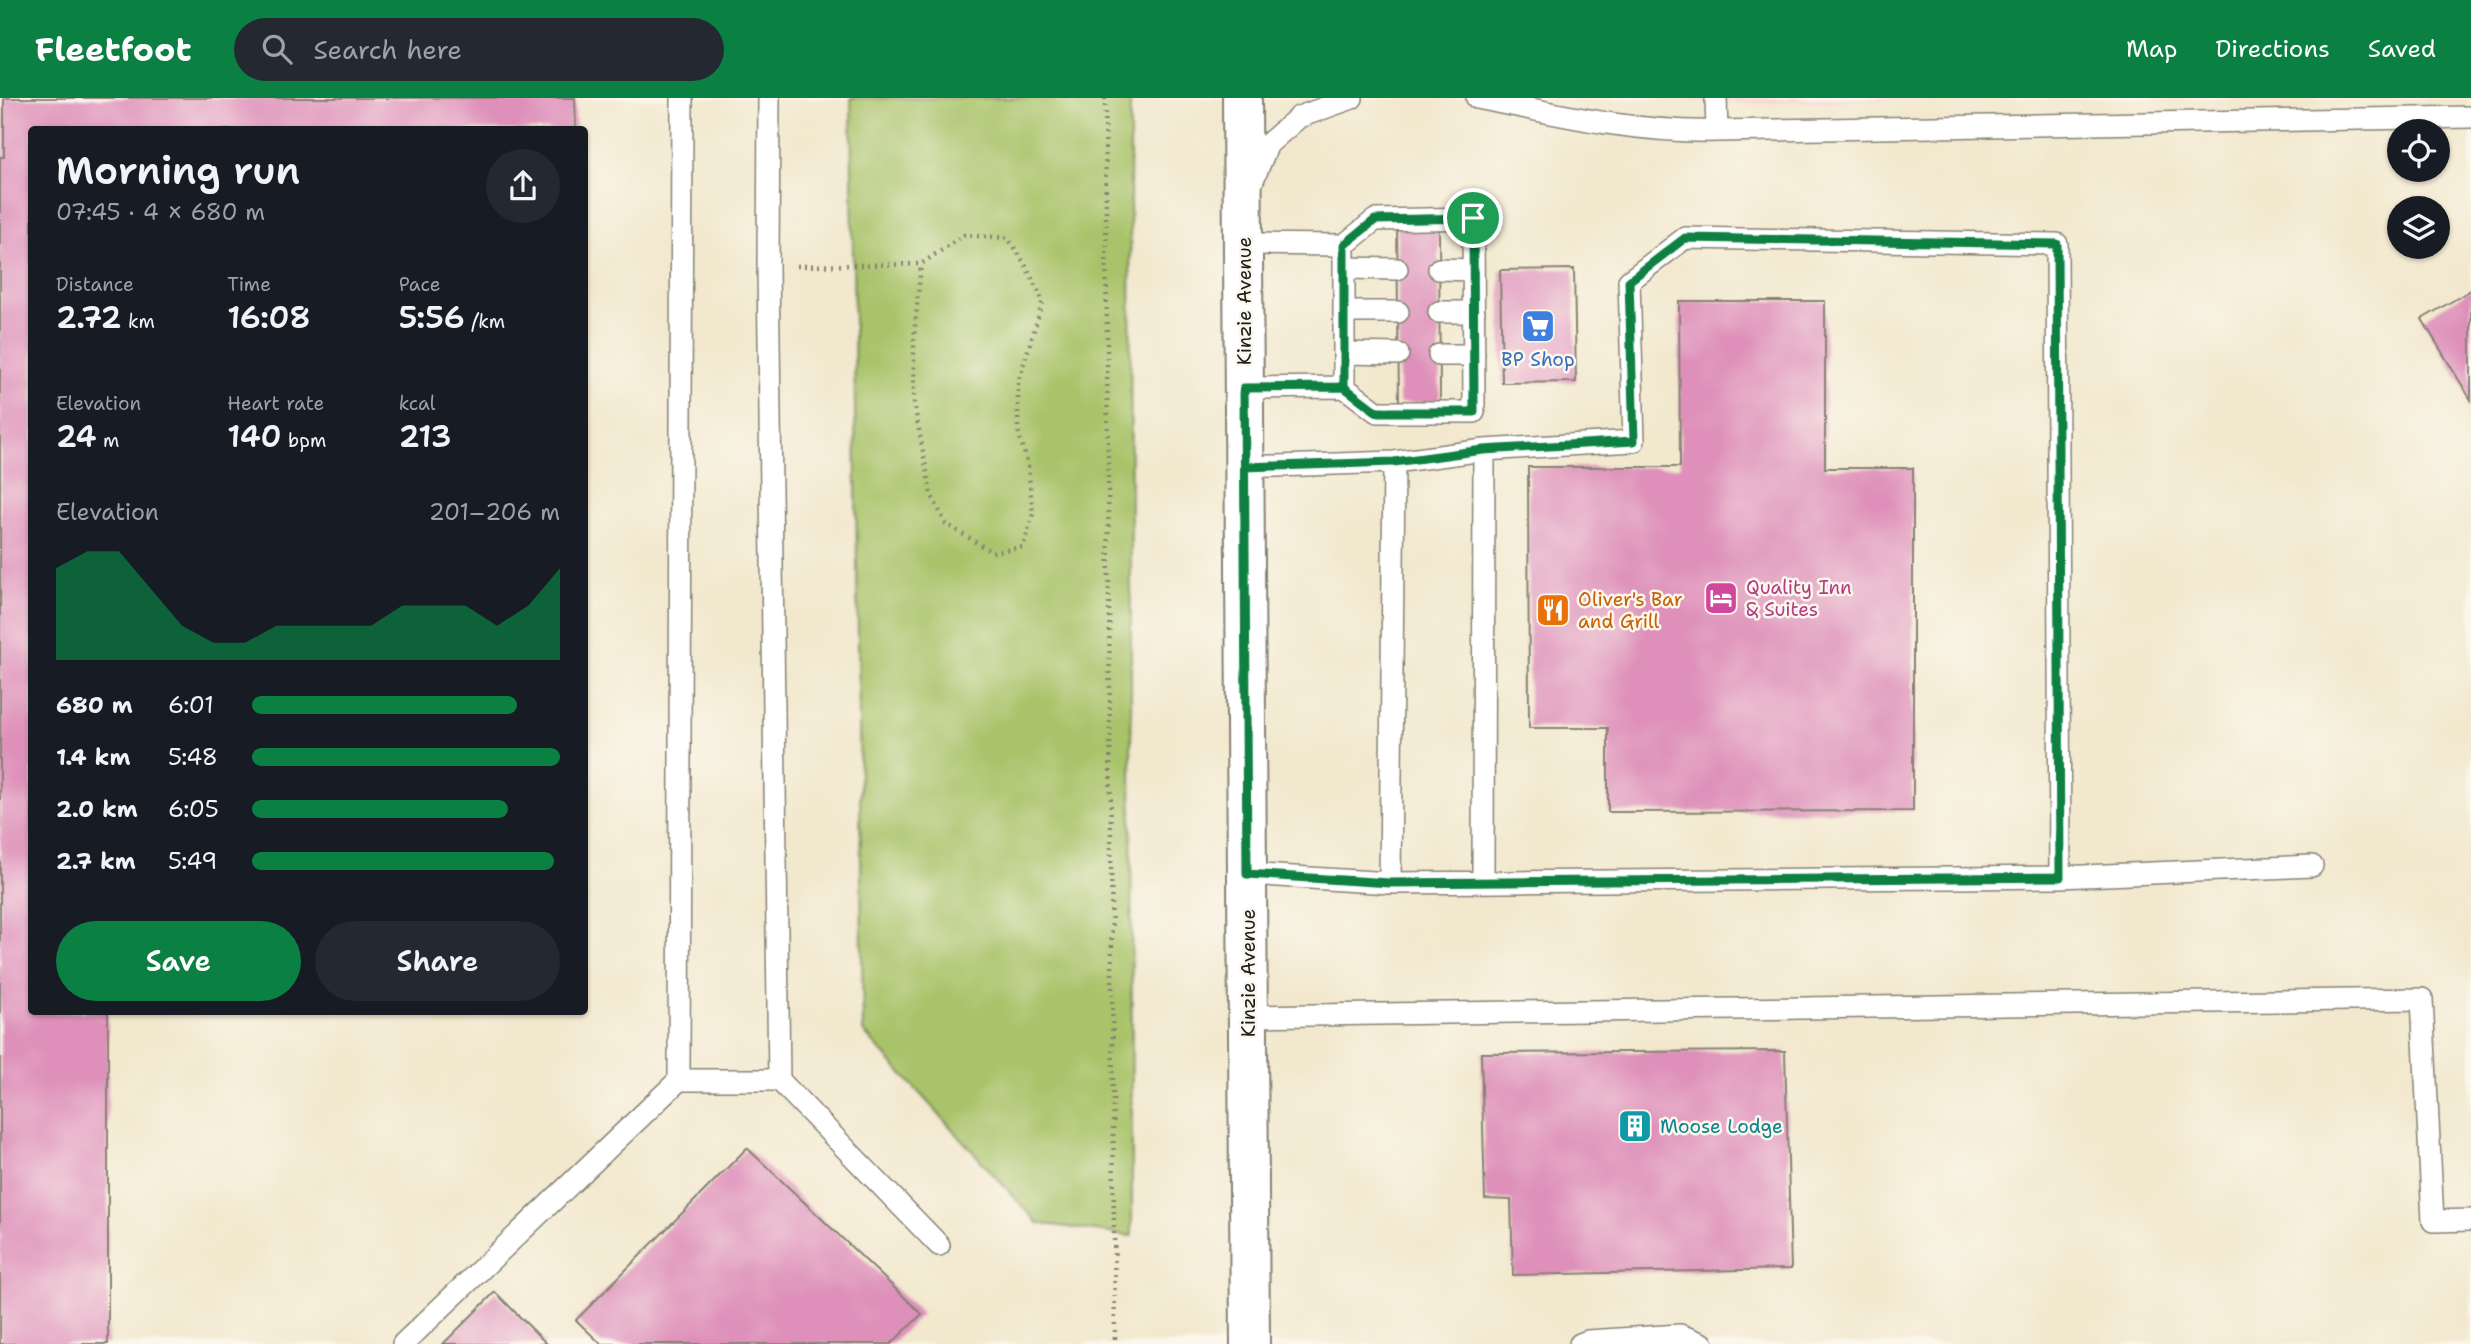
<!DOCTYPE html>
<meta charset="utf-8">
<style>
body{margin:0;font-family:"Shantell Sans",sans-serif;background:#242831;color:#f1f3f6;height:100vh;display:flex;flex-direction:column;font-size:26px;white-space:nowrap}
*{box-sizing:border-box;margin:0}
p{font-size:23px;color:#9ea1a6}
.icon{flex:none;width:38px;height:38px;fill:none;stroke:currentColor;stroke-width:2;stroke-linecap:round;stroke-linejoin:round}
.map{position:relative;flex:1;overflow:hidden}
.drawer{position:absolute;left:28px;top:28px;width:560px;height:889px;display:flex;flex-direction:column;background:#171b24;border-radius:7px;box-shadow:0 2px 5px #0004}
.drawer>*{flex:none}
.tools{position:absolute;left:2387px;top:21px;display:grid;gap:14px}
.tools a{display:grid;place-items:center;width:63px;height:63px;border-radius:50%;background:#171b24;box-shadow:0 2px 5px #0004;font-size:35px}
.pin{position:absolute;display:grid;place-items:center;width:60px;height:60px;color:#fff;margin:-30px;border:4px solid #fff;border-radius:50%;box-shadow:0 2px 7px #0007}
.round{display:grid;place-items:center;flex:none;width:74px;height:74px;border-radius:37px;background:#242831}
.headline{display:flex;align-items:center;justify-content:space-between;height:119px;padding:0 28px}
h1{font-size:38px;font-weight:600;line-height:52px}
.metrics{display:grid;grid-template-columns:repeat(3,1fr);gap:10px;height:119px;padding:7px 28px}
.metrics div{display:grid;align-content:center}
.metrics b{font-size:30px;font-weight:600}
.metrics small{font-size:19px;font-weight:400}
.metrics p{font-size:19px}
.chart{height:196px;padding:14px 28px}
.chart p{display:flex;justify-content:space-between}
.chart svg{width:100%;height:126px;margin-top:7px;fill:#0b8043;opacity:.7}
.button{display:flex;gap:14px;margin-top:auto;padding:14px 28px}
.button a{flex:1;height:80px;border-radius:42px;background:#0b8043;color:#fff;font-size:28px;font-weight:600;line-height:80px;text-align:center}
.button a+a{background:#242831;color:#f1f3f6}
ul{padding:0 28px;list-style:none;font-size:23px}
li{display:grid;grid-template-columns:112px 84px 1fr;align-items:center;height:52px}
li i{height:18px;border-radius:9px;background:#0b8043}
header{display:flex;align-items:center;gap:42px;box-sizing:border-box;height:98px;padding:0 35px;background:#0b8043;color:#fff}
header strong{font-size:33px}
nav{display:flex;gap:38px;margin-inline-start:auto;font-size:24px}
.search{width:490px;height:63px;background:#242831;display:flex;align-items:center;gap:18px;box-sizing:border-box;padding:0 24px;border-radius:38px;color:#9ea1a6;font-size:26px}
.map>svg:first-child{display:block}
</style>
<header>
<strong>Fleetfoot</strong>
<div class="search"><svg class="icon" aria-label="search" viewBox="0 0 24 24"><circle cx="10" cy="10" r="6"/><path d="M15 15l6 6"/></svg>Search here</div>
<nav><a>Map</a><a>Directions</a><a>Saved</a></nav>
</header>
<div class="map">
<svg width="2471" height="1246" viewBox="0 0 2471 1246">
<rect width="100%" height="100%" fill="#fbf7ec"/>
<filter id="ink" filterUnits="userSpaceOnUse"><feTurbulence type="fractalNoise" baseFrequency=".0143" numOctaves="2"/><feDisplacementMap in="SourceGraphic" scale="14" xChannelSelector="R" yChannelSelector="G"/><feConvolveMatrix kernelMatrix="1 2 1 2 8 2 1 2 1" color-interpolation-filters="sRGB"/></filter>
<filter id="wash" filterUnits="userSpaceOnUse"><feTurbulence type="fractalNoise" baseFrequency=".00686" numOctaves="4" result="noise"/><feDisplacementMap in="SourceGraphic" scale="28" xChannelSelector="R" yChannelSelector="G"/><feGaussianBlur stdDeviation="1.57" result="paint"/><feColorMatrix in="noise" values="0 0 0 0 0 0 0 0 0 0 0 0 0 0 0 0 0 1.4 0 .05"/><feComposite in="paint" operator="in"/></filter>
<g filter="url(#wash)">
<rect width="100%" height="100%" fill="#f2e8ce"/>
<path fill="#f7d0cf" d="M1681,0H1962L1713,6Z"/>
<path fill="#a8c369" stroke="#627042" stroke-width="2" d="M851,0H1130L1132,1138L1038,1125L863,933Z"/>
<g id="blocks">
<path fill="#de90ba" d="M4,0H575L576,32H32V914H108V1246H0V59H4Z
M1397,128H1439L1440,305H1399Z
M1574,171L1576,284L1502,285L1500,172Z
M2471,192V302L2422,221Z
M1679,203H1825V370H1913V713L1608,714V630H1529L1528,369H1680Z
M1785,953L1791,1171L1513,1177L1511,1102L1485,1101L1481,955Z
M747,1050L922,1216L891,1246H601L576,1222Z
M495,1194L547,1246H443Z"/>
</g>
</g>
<g filter="url(#ink)">
<use href="#blocks" fill-opacity="0" stroke="#878275" stroke-width="2"/>
<g fill="none" stroke-linecap="round" stroke-linejoin="round">
<g stroke="#878275" stroke-width="24">
<path id="service" d="M769,0L768,168L779,982
M1477,0C1557,16 1634,35 1717,33L1716,0
M1717,33L2471,19
M1250,89L1268,46L1299,19L1352,0
M1243,146L1344,147V289L1244,290
M1344,147L1375,122L1473,120L1474,314H1377L1344,289
M1344,170L1397,171
M1439,171L1473,172
M1344,214H1398
M1439,214H1474
M1344,255L1398,256
M1439,257H1474
M1245,369L1394,364L1484,352L1634,343L1629,183L1685,140L2057,146L2060,779
M1247,776L1390,785L2060,779L2312,768
M1483,783L1484,352
M1390,785L1394,364
M1248,918L2422,901L2433,1123L2471,1122
M679,982L682,0
M403,1246L679,982H779L939,1147
M1580,1246L1588,1243L1680,1237L1703,1246"/>
</g>
<g stroke="#878275" stroke-width="42">
<path id="primary" d="M1242,0L1250,1246"/>
</g>
<path stroke="#878275" stroke-width="4.5" stroke-dasharray="2 5" stroke-linecap="butt" d="M1105,0L1115,1246
M797,168L921,166L964,137L1008,140L1026,168L1043,203L1018,285V332L1028,368L1033,416L1023,449L992,454L946,426L931,396L914,305V239L921,166"/>
<use href="#service" stroke="#fff" stroke-width="21"/>
<use href="#primary" stroke="#fff" stroke-width="38"/>
</g>
</g>
<g fill="none" stroke-linecap="round" stroke-linejoin="round" filter="url(#ink)">
<g stroke="#fff" stroke-width="14">
<path id="route" d="M1473,120L1375,122L1344,147V289L1244,290L1247,776L1390,785L2060,779L2057,146L1685,140L1629,183L1634,343L1483,352L1394,364L1245,369L1244,290L1344,289L1377,314H1474L1473,120"/>
</g>
<use href="#route" stroke="#0b8043" stroke-width="9"/>
</g>
<defs>
<g id="supermarket-square" transform="scale(1.75)"><rect x="-9" y="-9" width="18" height="18" rx="4" fill="#3f7fe0" stroke="#fbf7ec"/><path d="M-6-5.5h2.5l.6 2H6L4.5 2H-2.5L-4.4-4H-6ZM-1.5 3.2a1.3 1.3 0 1 0 .1 0ZM3 3.2a1.3 1.3 0 1 0 .1 0Z" fill="#fff"/></g>
<g id="hotel-square" transform="scale(1.75)"><rect x="-9" y="-9" width="18" height="18" rx="4" fill="#d1479c" stroke="#fbf7ec"/><path d="M-6-4.5h1.5V1H6V5H4.5V3h-9V5H-6ZM-4 0a1.8 1.8 0 1 1 3.6 0ZM.5 0V-2.5h3Q6-2.5 6 0Z" fill="#fff"/></g>
<g id="restaurant-square" transform="scale(1.75)"><rect x="-9" y="-9" width="18" height="18" rx="4" fill="#e8710a" stroke="#fbf7ec"/><path d="M-5-6h1v4h1v-4h1v4h1v-4h1v5L-1.5 .5V6h-2V.5L-5-1ZM5-6V6H3V1.5H1.5Q1.5-4 5-6Z" fill="#fff"/></g>
<g id="building-square" transform="scale(1.75)"><rect x="-9" y="-9" width="18" height="18" rx="4" fill="#0f9aa8" stroke="#fbf7ec"/><path d="M-4-6H4V6H1V3H-1V6H-4ZM-2.5-4.3h1.7v1.8h-1.7ZM.8-4.3h1.7v1.8H.8ZM-2.5-1h1.7V.8h-1.7ZM.8-1h1.7V.8H.8Z" fill="#fff"/></g>
</defs>
<g fill-rule="evenodd">
<use href="#supermarket-square" x="1538" y="228"/>
<use href="#hotel-square" x="1721" y="500"/>
<use href="#restaurant-square" x="1553" y="512"/>
<use href="#building-square" x="1635" y="1028"/>
</g>
<g text-anchor="middle" stroke-width="5" stroke-linejoin="round" paint-order="stroke">
<g font-size="19" fill="#1c1c1c" stroke="#fbf7ec">
<text transform="translate(1244 203) rotate(-90)" y="7">Kinzie Avenue</text>
<text transform="translate(1248 875) rotate(-90)" y="7">Kinzie Avenue</text>
</g>
<g font-size="19" fill="#366cbe" stroke="#fbf7ec">
<text x="1538" y="268">BP Shop</text>
</g>
<g font-size="19" fill="#b23c85" stroke="#fbf7ec" text-anchor="start">
<text x="1746" y="496">Quality Inn<tspan x="1746" dy="22">&amp; Suites</tspan></text>
</g>
<g font-size="19" fill="#c56008" stroke="#fbf7ec" text-anchor="start">
<text x="1578" y="508">Oliver's Bar<tspan x="1578" dy="22">and Grill</tspan></text>
</g>
<g font-size="19" fill="#0d838f" stroke="#fbf7ec" text-anchor="start">
<text x="1660" y="1035">Moose Lodge</text>
</g>
</g>
</svg>
<div class="tools">
<a><svg class="icon" aria-label="locate" viewBox="0 0 24 24"><circle cx="12" cy="12" r="6"/><path d="M12 2v4M12 18v4M2 12h4M18 12h4"/></svg></a>
<a><svg class="icon" aria-label="layers" viewBox="0 0 24 24"><path d="M12 4l9 5-9 5-9-5zM3 14l9 5 9-5"/></svg></a>
</div>
<div class="pin" style="left:1473px;top:120px;background:#1e9e55"><svg class="icon" aria-label="arrive" viewBox="0 0 24 24"><path d="M6 21V4h12l-3 4 3 4H6"/></svg></div>
<section class="drawer">
<div class="headline"><div><h1>Morning run</h1><p>07:45 · 4 × 680 m</p></div><a class="round"><svg class="icon" aria-label="share" viewBox="0 0 24 24"><path d="M12 15V3M7 8l5-5 5 5M5 13v7h14v-7"/></svg></a></div>
<div class="metrics">
<div><p>Distance</p><b>2.72<small> km</small></b></div>
<div><p>Time</p><b>16:08</b></div>
<div><p>Pace</p><b>5:56<small> /km</small></b></div>
</div>
<div class="metrics">
<div><p>Elevation</p><b>24<small> m</small></b></div>
<div><p>Heart rate</p><b>140<small> bpm</small></b></div>
<div><p>kcal</p><b>213</b></div>
</div>
<div class="chart"><p><span>Elevation</span>201–206 m</p>
<svg viewBox="0 0 160 44" preserveAspectRatio="none"><path d="M0 44V12L10 6L20 6L30 19L40 32L50 38L60 38L70 32L80 32L90 32L100 32L110 25L120 25L130 25L140 32L150 25L160 12V44z"/></svg>
</div>
<ul>
<li><b>680 m</b>6:01<i style="width:86%"></i></li>
<li><b>1.4 km</b>5:48<i style="width:100%"></i></li>
<li><b>2.0 km</b>6:05<i style="width:83%"></i></li>
<li><b>2.7 km</b>5:49<i style="width:98%"></i></li>
</ul>
<div class="button"><a>Save</a><a>Share</a></div>
</section>
</div>
